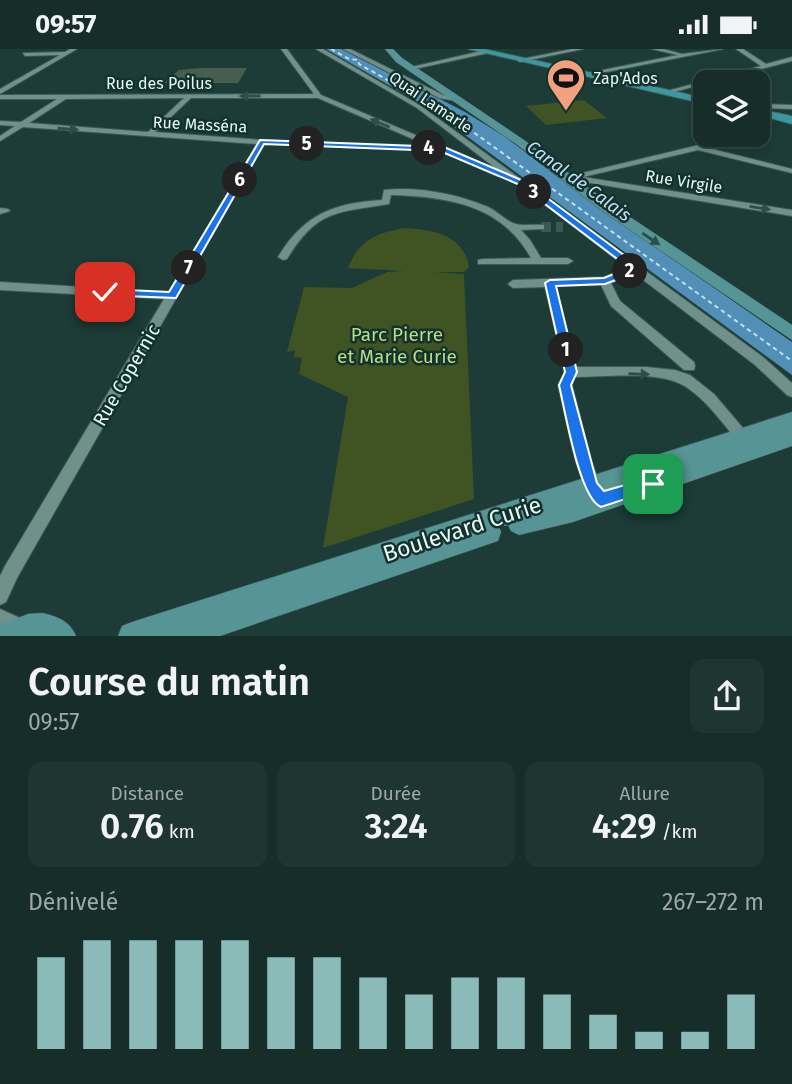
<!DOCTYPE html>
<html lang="fr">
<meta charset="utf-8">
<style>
body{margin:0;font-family:"Fira Sans",sans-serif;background:#1f3531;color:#f1f3f6;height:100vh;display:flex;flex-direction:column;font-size:26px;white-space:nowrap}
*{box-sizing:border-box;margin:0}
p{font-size:23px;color:#9ea8a8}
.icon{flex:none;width:38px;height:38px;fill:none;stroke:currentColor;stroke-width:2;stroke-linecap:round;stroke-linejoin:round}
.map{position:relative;height:587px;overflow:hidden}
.drawer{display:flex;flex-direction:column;background:#162d29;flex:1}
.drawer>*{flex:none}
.fabs{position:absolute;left:693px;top:21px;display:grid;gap:14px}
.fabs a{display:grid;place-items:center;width:77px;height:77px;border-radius:14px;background:#162d29;box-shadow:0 4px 10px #0003,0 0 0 2px #354946;font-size:35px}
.pin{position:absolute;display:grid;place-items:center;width:60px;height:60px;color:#fff;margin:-30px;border-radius:14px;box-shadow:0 4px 10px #0006}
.km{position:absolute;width:35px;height:35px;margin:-18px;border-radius:50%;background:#222;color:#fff;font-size:19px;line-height:35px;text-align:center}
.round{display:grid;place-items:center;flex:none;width:74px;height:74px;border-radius:14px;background:#1f3531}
.summary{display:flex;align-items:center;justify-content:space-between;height:119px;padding:0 28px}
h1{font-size:38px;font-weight:600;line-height:52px}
.stats{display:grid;grid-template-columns:repeat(3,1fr);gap:10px;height:119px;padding:7px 28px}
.stats div{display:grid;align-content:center;border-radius:14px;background:#1f3531;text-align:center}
.stats b{font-size:35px;font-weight:600}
.stats small{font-size:19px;font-weight:400}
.stats p{font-size:19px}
.chart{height:196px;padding:14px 28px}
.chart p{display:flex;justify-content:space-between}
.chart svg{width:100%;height:126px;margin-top:7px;stroke:#8bbbb9;stroke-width:6}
.status{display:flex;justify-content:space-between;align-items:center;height:49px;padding:0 35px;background:#162d29;direction:ltr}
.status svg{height:19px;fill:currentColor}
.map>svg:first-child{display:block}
</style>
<div class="status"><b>09:57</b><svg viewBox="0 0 49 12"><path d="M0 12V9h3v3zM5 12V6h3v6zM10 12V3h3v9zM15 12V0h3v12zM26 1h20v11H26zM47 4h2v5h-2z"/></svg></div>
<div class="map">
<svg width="792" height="587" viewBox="0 0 792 587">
<rect width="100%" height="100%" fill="#1d3c37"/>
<path fill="#405322" d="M584,51L607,69L546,76L526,57Z
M403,179C431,180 464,185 469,218L464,223H434L464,225L474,450L323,499L348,348L299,325L302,309L294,308L295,301L287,303L304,238L352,239L387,223L404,222L348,219C359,191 375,185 403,179Z"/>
<path fill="#518fb6" d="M326,0H341L354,5L465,63L504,87L599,159L792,293V326L427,58Z"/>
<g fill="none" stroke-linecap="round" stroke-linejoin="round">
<path stroke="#bedff6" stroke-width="2" stroke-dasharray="4.5 3.5" stroke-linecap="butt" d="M331,0L349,10L358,11L359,15L448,65L792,312"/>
</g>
<path fill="#475e4e" d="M200,19H247L238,34H164L179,21Z"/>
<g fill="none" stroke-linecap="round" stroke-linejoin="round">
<path stroke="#3b5853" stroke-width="10" stroke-dasharray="10 5" stroke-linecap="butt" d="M541,178H563"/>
<g stroke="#3e5a56" stroke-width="2">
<path id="street" d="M70,0H77L0,45V40L60,6L25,7L23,4L65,3Z
M281,0H287L321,46L498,121L417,59L316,0H323L421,57L763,308L792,334V348L787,346L755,316L634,224L611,234L620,252L694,313L695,317L694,321H684L611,257L601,236L556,237L576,318H646L675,321L690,326L714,345L754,392L752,397L747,399L742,397C725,378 710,355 689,340C664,320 606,328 575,328L572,336L592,414L603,443L601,448L595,451L589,448L576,414L558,336L565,323L545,238L513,239L508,235L513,231L604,228L628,219L504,125L497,127L441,102L264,95L17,529L6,553L0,556V527L5,517L164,250L0,241V233L169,243L257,95L23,78L0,92V87L15,77L0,76V72L21,73L57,50H0V46L314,45ZM184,49L148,83L29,74L66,50ZM191,49H318L429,97L262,91L155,83Z
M343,0H350L443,46L459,50L456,52L439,49Z
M572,0H583L520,13L517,11Z
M652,0H663L682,5L723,0L586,27L583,25L678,6Z
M736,0H743L766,15L792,8V12L666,45L663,43L761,17Z
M486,1L488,4L410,21L407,19Z
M758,55L792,56V60L758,59Z
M705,84V86H710L708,95L704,98L792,120V124L698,101L583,128L792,161V167L572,131L568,129L578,125L695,97L701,94L702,86Z
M384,141C417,137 458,145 488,158C497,162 507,173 516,175C525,177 536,175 544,176V180L521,181L530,191L541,209H568L573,212L568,215H478V211L482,210L531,209C501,155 448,148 391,146L389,155C336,164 318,160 287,210L283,211L278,208C304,165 334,154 382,151Z
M0,159L8,160L10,162L0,165Z
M0,560L29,573L32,580L29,587H16L0,579Z"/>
</g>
<g stroke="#3e5a56" stroke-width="1">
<path id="secondary" d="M385,0H393L402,9L524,91L612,156L792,276V291L602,162L516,95L396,13Z
M792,363V397L573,473L519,486L511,482L508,476L499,478L501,483L498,492L489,495L220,587H118L122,577L132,573Z
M42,564C57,567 70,572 76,587H0V576L28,565Z"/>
</g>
<g stroke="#3e5a56" stroke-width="2">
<path id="primary" d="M468,0H484L705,49V55Z
M758,60L792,67V75L758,66Z"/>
</g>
<use href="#street" fill="#70908a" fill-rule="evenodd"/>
<use href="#secondary" fill="#569495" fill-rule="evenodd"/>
<use href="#primary" fill="#3c98a0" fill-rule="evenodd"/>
</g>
<defs><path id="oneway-solid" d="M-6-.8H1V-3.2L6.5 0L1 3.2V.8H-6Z" transform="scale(1.75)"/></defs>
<g fill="#2f4e49">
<use href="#oneway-solid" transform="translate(250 47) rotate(180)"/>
<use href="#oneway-solid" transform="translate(380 74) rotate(-157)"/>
<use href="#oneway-solid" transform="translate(68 80) rotate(4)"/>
<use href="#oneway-solid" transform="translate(760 159) rotate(9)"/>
<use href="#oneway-solid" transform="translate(639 325) rotate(2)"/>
</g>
<use fill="#274f4c" href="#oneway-solid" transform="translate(651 190) rotate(34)"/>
<path fill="#1a73e8" stroke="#fff" stroke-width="2" d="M260,91L444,98L526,133L640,218V222L605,235L556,237L577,323L571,336L597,434L604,442L653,428L659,430L661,435L659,439L601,458C579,449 565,361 559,336L565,323L545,234L550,231L604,229L629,219L520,136L440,102L264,95L176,249L101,246V241L105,240L169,243Z"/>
<defs>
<g id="stadium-pin" transform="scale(2.0125)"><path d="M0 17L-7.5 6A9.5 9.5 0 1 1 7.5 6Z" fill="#f2a17e" stroke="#13312d"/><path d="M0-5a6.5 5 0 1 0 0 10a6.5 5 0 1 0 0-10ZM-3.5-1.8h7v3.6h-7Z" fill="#111"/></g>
</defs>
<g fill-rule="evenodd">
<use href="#stadium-pin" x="566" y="29"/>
</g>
<g text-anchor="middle" stroke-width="5" stroke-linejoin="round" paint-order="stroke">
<g font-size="16" fill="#e6f8f4" stroke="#13312d" text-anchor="start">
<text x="593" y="35">Zap'Ados</text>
</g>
<g font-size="16" fill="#e6f8f4" stroke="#13312d">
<text x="159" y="40">Rue des Poilus</text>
<text transform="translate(431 53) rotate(34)" y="6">Quai Lamarle</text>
<text transform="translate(200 75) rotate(3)" y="6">Rue Masséna</text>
<text transform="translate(684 132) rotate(9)" y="6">Rue Virgile</text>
</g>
<g font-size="18" font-style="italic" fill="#bedff6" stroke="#13312d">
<text transform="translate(579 132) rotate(36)" y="6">Canal de Calais</text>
</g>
<g font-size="19" fill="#b9dc87" stroke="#13312d">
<text x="397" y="292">Parc Pierre<tspan x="397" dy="22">et Marie Curie</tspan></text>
</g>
<g font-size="19" fill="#e6f8f4" stroke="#13312d">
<text transform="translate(126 326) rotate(-60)" y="7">Rue Copernic</text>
</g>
<g font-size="23" fill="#e6f8f4" stroke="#13312d">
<text transform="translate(462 480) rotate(-18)" y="8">Boulevard Curie</text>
</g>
</g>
</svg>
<div class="fabs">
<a><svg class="icon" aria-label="layers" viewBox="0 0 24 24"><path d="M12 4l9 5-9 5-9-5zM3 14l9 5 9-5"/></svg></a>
</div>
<div class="pin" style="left:653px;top:435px;background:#1e9e55"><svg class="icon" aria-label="arrive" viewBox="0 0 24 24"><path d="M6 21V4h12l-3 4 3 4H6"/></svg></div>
<div class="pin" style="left:105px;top:243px;background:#d93025"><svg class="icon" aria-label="check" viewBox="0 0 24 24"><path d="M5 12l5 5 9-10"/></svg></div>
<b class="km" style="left:566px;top:301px">1</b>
<b class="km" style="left:630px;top:222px">2</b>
<b class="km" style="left:534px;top:143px">3</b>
<b class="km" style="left:429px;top:99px">4</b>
<b class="km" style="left:307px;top:95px">5</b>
<b class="km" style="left:240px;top:131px">6</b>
<b class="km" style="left:189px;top:219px">7</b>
</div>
<section class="drawer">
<div class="summary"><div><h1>Course du matin</h1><p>09:57</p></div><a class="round"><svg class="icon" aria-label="share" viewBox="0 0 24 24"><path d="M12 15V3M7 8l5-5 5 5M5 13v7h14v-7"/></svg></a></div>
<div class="stats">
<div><p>Distance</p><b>0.76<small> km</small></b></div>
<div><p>Durée</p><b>3:24</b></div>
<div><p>Allure</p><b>4:29<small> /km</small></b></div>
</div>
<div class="chart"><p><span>Dénivelé</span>267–272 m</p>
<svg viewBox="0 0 160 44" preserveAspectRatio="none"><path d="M5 44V12M15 44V6M25 44V6M35 44V6M45 44V6M55 44V12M65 44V12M75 44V19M85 44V25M95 44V19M105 44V19M115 44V25M125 44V32M135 44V38M145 44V38M155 44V25"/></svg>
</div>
</section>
